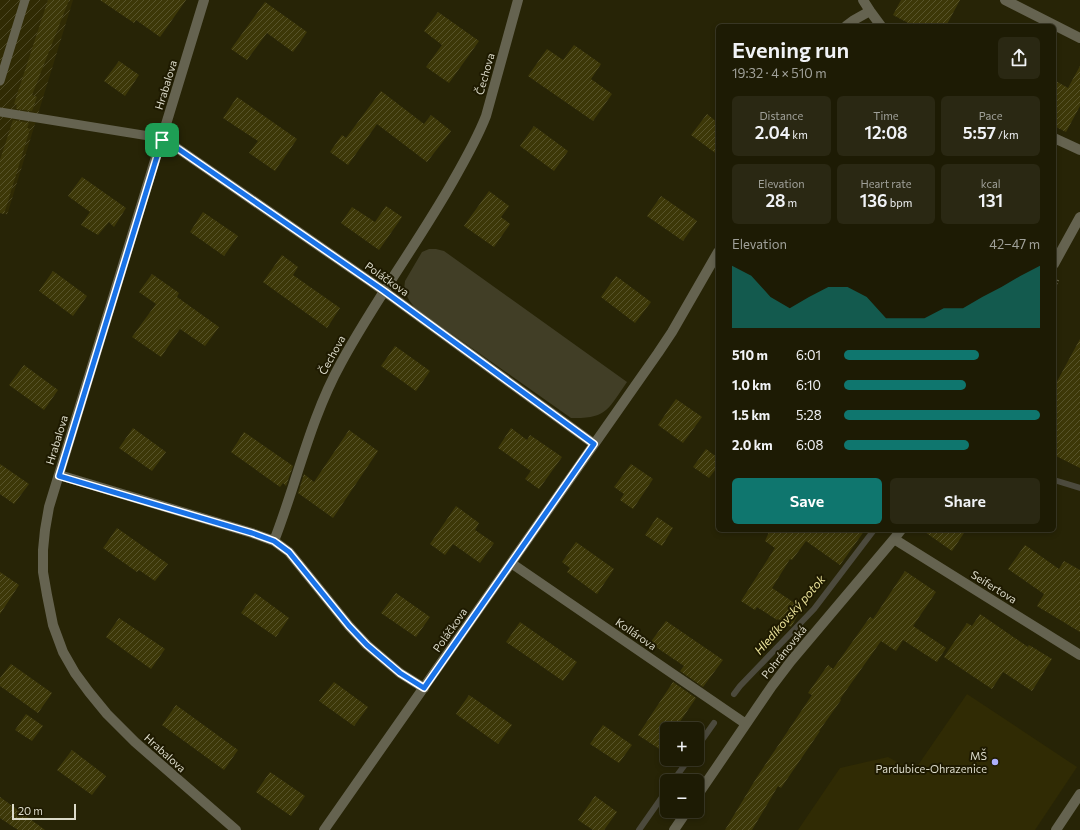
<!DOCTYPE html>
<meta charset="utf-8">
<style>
body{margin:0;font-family:Commissioner,sans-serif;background:#2a2813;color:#f1f3f6;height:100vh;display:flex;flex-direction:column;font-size:15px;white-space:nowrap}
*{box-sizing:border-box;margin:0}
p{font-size:13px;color:#a0a19a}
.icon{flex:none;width:22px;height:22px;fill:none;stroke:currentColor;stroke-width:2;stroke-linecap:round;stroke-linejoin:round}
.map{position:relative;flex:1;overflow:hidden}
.details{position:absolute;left:716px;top:24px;width:340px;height:508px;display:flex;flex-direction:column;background:#1d1b04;border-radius:6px;box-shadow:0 2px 6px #0003,0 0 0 1px #3b3926}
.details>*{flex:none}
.tools{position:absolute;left:660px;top:722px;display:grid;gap:8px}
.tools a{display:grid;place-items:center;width:44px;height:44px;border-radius:6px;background:#1d1b04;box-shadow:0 2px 6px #0003,0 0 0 1px #3b3926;font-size:20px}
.scale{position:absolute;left:12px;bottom:10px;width:64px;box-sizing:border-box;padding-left:4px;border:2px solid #dcdbca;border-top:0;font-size:11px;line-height:14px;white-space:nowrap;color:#dcdbca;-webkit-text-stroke:3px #1e1a00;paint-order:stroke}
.pin{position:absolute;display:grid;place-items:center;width:34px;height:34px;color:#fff;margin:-17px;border-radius:8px;box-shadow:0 2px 6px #0006}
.round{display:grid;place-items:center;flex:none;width:42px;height:42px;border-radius:6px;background:#2a2813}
.head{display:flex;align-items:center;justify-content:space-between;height:68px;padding:0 16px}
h1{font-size:22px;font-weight:600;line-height:30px}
.stats{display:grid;grid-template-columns:repeat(3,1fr);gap:6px;height:68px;padding:4px 16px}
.stats div{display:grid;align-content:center;border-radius:6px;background:#2a2813;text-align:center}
.stats b{font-size:17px;font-weight:600}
.stats small{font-size:11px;font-weight:400}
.stats p{font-size:11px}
.chart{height:112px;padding:8px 16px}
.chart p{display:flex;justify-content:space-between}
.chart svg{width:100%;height:72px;margin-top:4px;fill:#0f766e;opacity:.7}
.button{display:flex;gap:8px;margin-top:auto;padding:8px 16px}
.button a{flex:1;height:46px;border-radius:6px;background:#0f766e;color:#fff;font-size:16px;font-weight:600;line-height:46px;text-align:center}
.button a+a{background:#2a2813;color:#f1f3f6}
ul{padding:0 16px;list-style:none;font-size:13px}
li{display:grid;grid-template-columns:64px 48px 1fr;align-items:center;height:30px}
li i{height:10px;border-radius:5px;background:#0f766e}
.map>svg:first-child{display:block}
</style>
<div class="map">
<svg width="1080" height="830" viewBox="0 0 1080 830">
<defs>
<pattern id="industrial-furrows" width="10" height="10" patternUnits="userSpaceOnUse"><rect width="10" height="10" fill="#302b04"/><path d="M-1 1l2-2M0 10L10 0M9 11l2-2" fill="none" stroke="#4d4927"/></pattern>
<pattern id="building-hatch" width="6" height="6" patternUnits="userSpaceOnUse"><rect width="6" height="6" fill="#3d3808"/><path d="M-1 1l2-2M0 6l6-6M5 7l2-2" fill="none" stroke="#58542b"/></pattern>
</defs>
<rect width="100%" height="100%" fill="#272406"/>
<path fill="#302b04" d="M967,694L1077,767L1035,830H798L840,768L888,757L914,771Z"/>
<path fill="url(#industrial-furrows)" d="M0,0H73L7,215L0,210Z"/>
<path fill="#413e26" d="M429,249H436L444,251L627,382C608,409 607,419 571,418L415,308L409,300L404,290L405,281L422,252Z"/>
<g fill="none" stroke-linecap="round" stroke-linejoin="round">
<path stroke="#4c4a3d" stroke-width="6" d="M1054,480L1080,488
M734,694L740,686L814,609L874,530
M697,747L714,723
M673,781L689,759
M639,830L667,790"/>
</g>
<path fill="url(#building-hatch)" d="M48,0H69L32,95L37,97L32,111L16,109L17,105L14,104Z
M100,0H186L160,37L136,20L134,23Z
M901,0H960L946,26H914L893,15Z
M265,2L307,32L293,52L267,33L247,60L231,49Z
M438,12L479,41L449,83L426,67L442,45L424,31Z
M574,45L601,64L591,79L612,94L593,121L528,76L547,49L563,60Z
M119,61L139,75L125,96L104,81Z
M1080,66V106L1066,132L1054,126V80L1068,88Z
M381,91L424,124L431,115L451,131L427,162L377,124L348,165L330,152L342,135L346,138Z
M237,97L297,139L275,171L249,153L258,141L223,118Z
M707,114L718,123V155L691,135Z
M13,120L29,123L27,128L30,129L4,214L0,213V160Z
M534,126L568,151L554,171L520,146Z
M82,177L126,208L114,227L109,222L98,235L81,225L90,212L68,196Z
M489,191L509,206L501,217L510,224L494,247L464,226Z
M661,196L697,221L683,241L647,216Z
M386,206L402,217L379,250L341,223L352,207L375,222Z
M203,212L238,236L224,256L190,232Z
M282,255L298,267L293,275L340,308L327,328L263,282Z
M53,271L87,296L73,316L39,291Z
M152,274L179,293L177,297L219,327L205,346L180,329L161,357L132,337L156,304L139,292Z
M616,276L651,302L635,323L601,297Z
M1080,339V468L1054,455V387Z
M395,346L430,371L416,391L381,366Z
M24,365L58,390L44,410L9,385Z
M676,399L702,417L683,443L658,425Z
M133,428L166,452L152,471L119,448Z
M511,428L527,440L530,435L562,457L539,489L525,479L531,471L498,448Z
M349,430L378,451L333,518L298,493L304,474L314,482Z
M244,432L293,466L286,486L283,483L280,487L231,452Z
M706,449L718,458V466L709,478L693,467Z
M0,464L29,484L14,504L0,494Z
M631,464L653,479L633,509L620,500L624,494L614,487Z
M456,506L479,523L475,530L494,543L480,563L453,544L445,555L430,544Z
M657,517L673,528L662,546L645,535Z
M117,528L168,564L155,581L139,570L137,572L103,548Z
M770,530H865L840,565L806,541L792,560L790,559L772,588L802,608L791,627L778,619L777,620L757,607L755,610L741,601L775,548L765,541Z
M922,530H966L952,551Z
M576,542L614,569L597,594L567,572L570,568L562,562Z
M1025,545L1059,569L1064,561L1080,570V632L1037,606L1044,594L1008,569Z
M905,571L936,592L913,626L946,648L937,662L903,640L896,651L881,641L840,699L841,700L819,731H820L781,788L778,786L752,830H725L757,777L812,695L808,693L828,665L833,669L870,617L873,619Z
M0,572L19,585L0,614Z
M255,593L289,618L276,637L241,613Z
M396,593L430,617L416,637L381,613Z
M980,614L1028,647L1029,645L1052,659L1032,691L1003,672L992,689L944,657L967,623L972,626Z
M119,618L165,649L151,669L106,637Z
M666,621L723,660L703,687L680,671L684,666L650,643Z
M520,622L577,662L563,681L506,642Z
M11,664L52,693L38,713L0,686V678Z
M334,682L368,707L354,726L319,701Z
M673,682L696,698L675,729H667V754L638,735Z
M469,695L512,725L498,744L456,714Z
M176,705L238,750L224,770L162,725Z
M26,714L43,726L32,741L15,730Z
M603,725L632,745L619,763L590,744Z
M72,750L106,776L92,795L57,770Z
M270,772L305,796L291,816L256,792Z
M595,796L617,812L604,830H593L578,820Z
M0,797L45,830H18L0,818Z"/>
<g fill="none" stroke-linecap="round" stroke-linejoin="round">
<path stroke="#6c6a51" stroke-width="2.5" stroke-dasharray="2 2" stroke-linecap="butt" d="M1054,288L1058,280"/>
<path stroke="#656350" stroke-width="9" d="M0,81L25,0
M0,112L149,136L162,140"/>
<path stroke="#656350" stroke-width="10" d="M204,0L49,507L45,530L43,550V572L47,595L53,625L63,652L75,673L89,692L107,714L135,742L236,830
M863,0L870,11L881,26
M1005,0L1080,38
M846,26L854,20L870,11
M1054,138L1080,150
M162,140L177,148L384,291L594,444
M1054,264L1080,217
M59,475L252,533L274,541
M894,539L1080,655
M511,563L746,724
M424,688L400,673L367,645L349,626L289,552L274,541C297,482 310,419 341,363C375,300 418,243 453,181C465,160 477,139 486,116L518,0
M697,796L772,686L791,661L894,539L901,530
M324,830L658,353L672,332L718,252
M674,830L687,811
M1056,830L1080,794"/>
</g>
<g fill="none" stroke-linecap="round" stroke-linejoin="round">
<g stroke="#fff" stroke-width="8">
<path id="route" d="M162,140L177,148L384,291L594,444L424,688L400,673L367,645L349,626L289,552L274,541L252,533L59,476Z"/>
</g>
<use href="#route" stroke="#1a73e8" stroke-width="5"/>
</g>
<circle fill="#adaffb" stroke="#1e1a00" stroke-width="1.5" cx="995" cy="762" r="4"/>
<g text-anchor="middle" stroke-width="4" stroke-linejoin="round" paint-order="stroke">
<g font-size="11" fill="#dcdbca" stroke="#1e1a00">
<text transform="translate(485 74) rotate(-74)" y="4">Čechova</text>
<text transform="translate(166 85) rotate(-73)" y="4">Hrabalova</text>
<text transform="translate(387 279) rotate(35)" y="4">Poláčkova</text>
<text transform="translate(332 355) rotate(-61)" y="4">Čechova</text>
<text transform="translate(57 440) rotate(-73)" y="4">Hrabalova</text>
<text transform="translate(994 587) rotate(32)" y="4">Seifertova</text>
<text transform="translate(450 630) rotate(-55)" y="4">Poláčkova</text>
<text transform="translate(636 634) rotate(35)" y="4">Kollárova</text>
<text transform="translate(784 652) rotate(-51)" y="4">Pohránovská</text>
<text transform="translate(165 753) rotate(42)" y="4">Hrabalova</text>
</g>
<g font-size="11" fill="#dcdbca" stroke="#1e1a00" text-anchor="end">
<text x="987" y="760">MŠ<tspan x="987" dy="13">Pardubice-Ohrazenice</tspan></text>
</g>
<g font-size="12" font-style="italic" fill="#ede59b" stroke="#1e1a00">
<text transform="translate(790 615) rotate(-49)" y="4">Hledíkovský potok</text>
</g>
</g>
</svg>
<div class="tools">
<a>+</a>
<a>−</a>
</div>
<div class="scale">20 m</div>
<div class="pin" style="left:162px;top:140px;background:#1e9e55"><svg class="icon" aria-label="arrive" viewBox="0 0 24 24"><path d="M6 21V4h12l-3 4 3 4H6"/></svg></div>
<section class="details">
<div class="head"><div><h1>Evening run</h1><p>19:32 · 4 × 510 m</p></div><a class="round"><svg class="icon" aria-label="share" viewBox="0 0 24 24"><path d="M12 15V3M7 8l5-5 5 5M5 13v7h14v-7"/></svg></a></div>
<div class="stats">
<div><p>Distance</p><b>2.04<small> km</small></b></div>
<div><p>Time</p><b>12:08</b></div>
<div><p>Pace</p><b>5:57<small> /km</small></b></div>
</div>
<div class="stats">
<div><p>Elevation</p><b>28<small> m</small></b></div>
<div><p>Heart rate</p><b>136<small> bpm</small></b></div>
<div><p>kcal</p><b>131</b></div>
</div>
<div class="chart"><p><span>Elevation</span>42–47 m</p>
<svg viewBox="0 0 160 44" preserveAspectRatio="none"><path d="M0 44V6L10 12L20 25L30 32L40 25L50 19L60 19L70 25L80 38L90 38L100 38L110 32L120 32L130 25L140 19L150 12L160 6V44z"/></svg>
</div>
<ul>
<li><b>510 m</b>6:01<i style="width:69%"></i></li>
<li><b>1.0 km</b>6:10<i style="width:62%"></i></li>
<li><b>1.5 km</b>5:28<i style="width:100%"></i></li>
<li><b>2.0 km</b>6:08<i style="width:64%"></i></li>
</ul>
<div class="button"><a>Save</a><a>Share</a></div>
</section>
</div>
